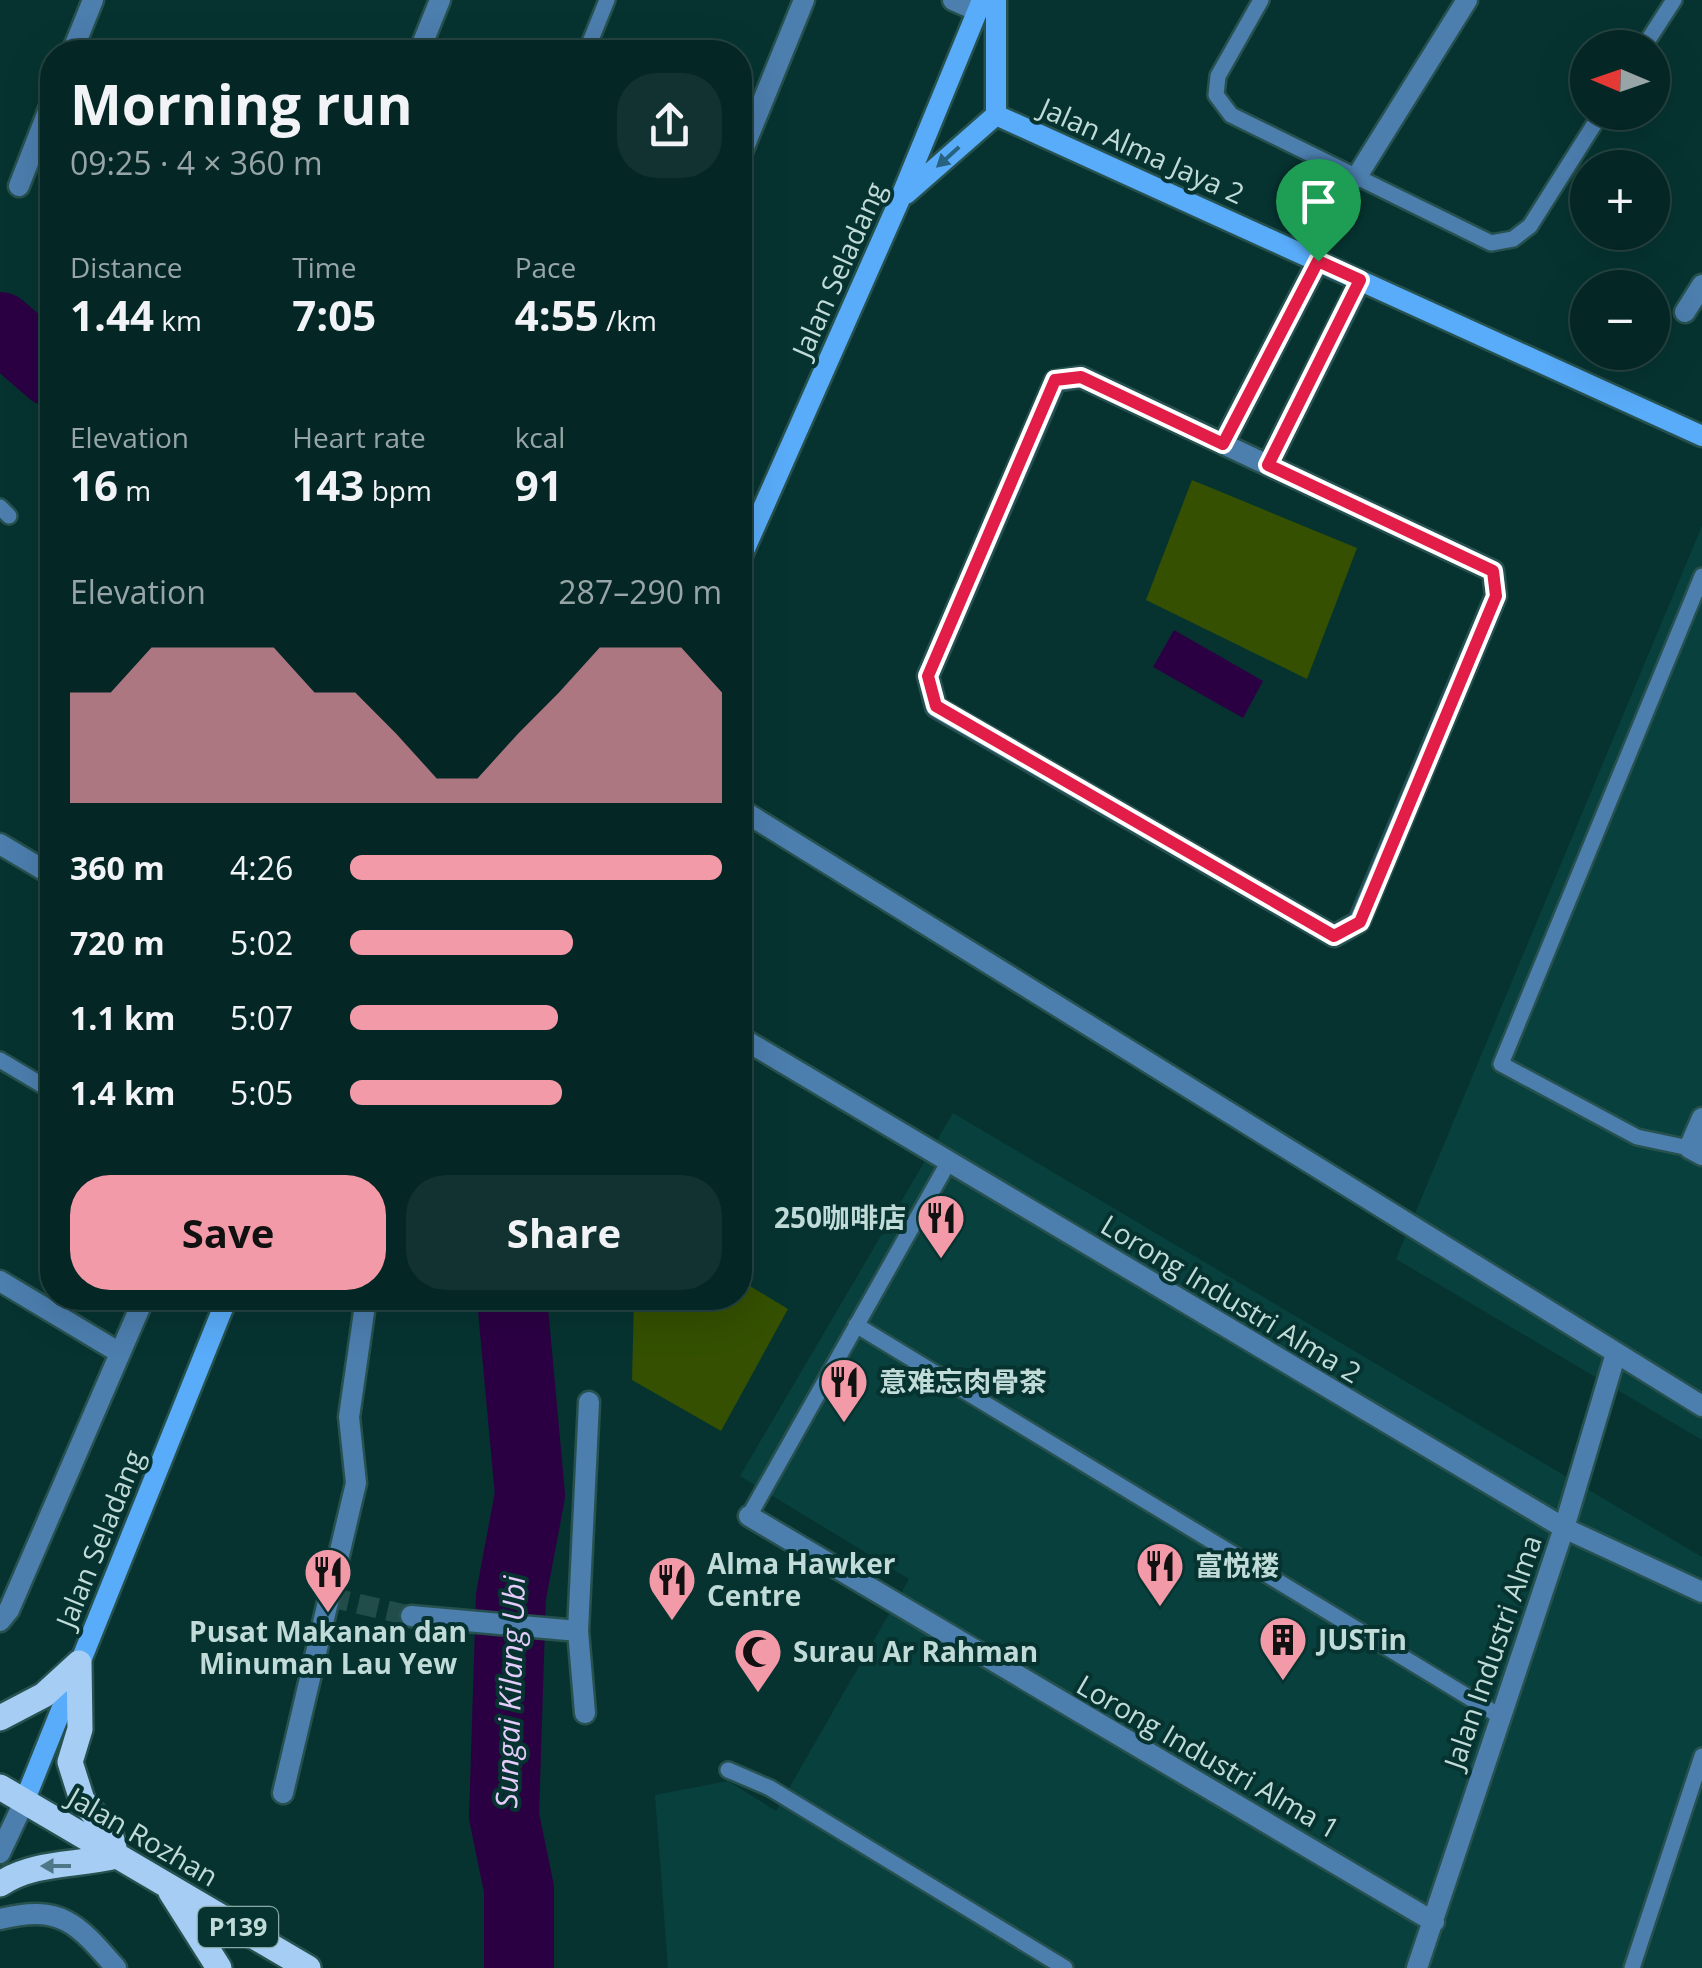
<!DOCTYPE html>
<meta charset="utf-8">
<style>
body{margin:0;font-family:"Open Sans","Noto Sans SC",sans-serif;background:#123231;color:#f1f3f6;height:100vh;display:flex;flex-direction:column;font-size:38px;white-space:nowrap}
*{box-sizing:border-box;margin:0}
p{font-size:32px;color:#97a5a6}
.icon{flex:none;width:55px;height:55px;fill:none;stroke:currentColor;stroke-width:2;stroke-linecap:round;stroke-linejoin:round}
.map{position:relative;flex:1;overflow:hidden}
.details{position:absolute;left:40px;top:40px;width:712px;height:1270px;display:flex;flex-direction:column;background:#042624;border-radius:40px;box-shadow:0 10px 40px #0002,0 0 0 2px #254341}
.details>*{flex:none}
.needle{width:65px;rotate:272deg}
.buttons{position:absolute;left:1570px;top:30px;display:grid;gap:20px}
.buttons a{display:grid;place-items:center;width:100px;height:100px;border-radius:50%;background:#042624;box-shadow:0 10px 40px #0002,0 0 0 2px #254341;font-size:50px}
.pin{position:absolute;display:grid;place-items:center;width:85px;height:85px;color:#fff;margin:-102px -42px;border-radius:50% 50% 50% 0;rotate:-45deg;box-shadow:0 0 10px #0007}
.pin .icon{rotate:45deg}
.round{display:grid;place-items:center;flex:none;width:105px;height:105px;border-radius:40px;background:#123231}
.headline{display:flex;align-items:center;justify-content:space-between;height:170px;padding:0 30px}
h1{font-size:55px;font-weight:700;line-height:75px}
.metrics{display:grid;grid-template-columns:repeat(3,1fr);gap:15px;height:170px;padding:10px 30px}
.metrics div{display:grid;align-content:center}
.metrics b{font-size:42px;font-weight:700}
.metrics small{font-size:28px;font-weight:400}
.metrics p{font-size:28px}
.chart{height:280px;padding:20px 30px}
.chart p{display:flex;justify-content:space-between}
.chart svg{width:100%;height:180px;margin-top:10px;fill:#f39aa9;opacity:.7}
.primary-button{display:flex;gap:20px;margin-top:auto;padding:20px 30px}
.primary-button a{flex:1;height:115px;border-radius:40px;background:#f39aa9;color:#111;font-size:40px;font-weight:700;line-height:115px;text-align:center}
.primary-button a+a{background:#123231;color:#f1f3f6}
ul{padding:0 30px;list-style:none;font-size:32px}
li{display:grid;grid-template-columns:160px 120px 1fr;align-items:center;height:75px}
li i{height:25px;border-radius:12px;background:#f39aa9}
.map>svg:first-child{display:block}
</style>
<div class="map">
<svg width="1702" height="1968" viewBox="0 0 1702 1968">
<rect width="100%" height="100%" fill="#063330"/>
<path fill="#08403d" d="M1702,526V1440L1396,1259Z
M953,1113L1702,1557V1968H668L655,1795L728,1781L776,1811L909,1579L740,1476Z"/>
<path fill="#345000" d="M1192,480L1357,548L1307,679L1146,600Z
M740,1280L788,1309L721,1431L632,1380L634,1298H740Z"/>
<path fill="#2b0043" d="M1174,630L1263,681L1243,718L1153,667Z"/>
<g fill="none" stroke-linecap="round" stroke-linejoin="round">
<path stroke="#2b0043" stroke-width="70" d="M0,327L52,372
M512,1298L530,1495L511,1596L504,1816L519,1889V1968"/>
<path stroke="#224c49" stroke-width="20" stroke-dasharray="20 10" stroke-linecap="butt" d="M329,1597L411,1616"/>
<g stroke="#27514e" stroke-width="20">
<path id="lane" d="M1261,0L1218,76L1216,95L1231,115L1491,243L1513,239L1530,226L1602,112
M1643,48L1674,0
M586,52L607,0
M0,507L9,516
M0,1060L52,1091
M1689,1148L1637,1137L1501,1064L1702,576
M856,1325L1498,1715
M749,1516L948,1163
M728,1770L770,1788L1065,1968
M1632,1968L1702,1756"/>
</g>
<g stroke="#27514e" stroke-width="25">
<path id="street" d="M953,0L978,11
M72,52L93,0
M419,52L440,0
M740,157L804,0
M1356,178L1467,0
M19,186L52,101
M1685,312L1702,285
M1081,377L1493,571L1496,596L1359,922L1334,936L936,707L928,676L1055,381Z
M1223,444L1318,261
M1268,465L1360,281
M740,809L1702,1406
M0,844L52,875
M740,1037L1564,1528L1702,1592
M1702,1118L1689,1148L1702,1155
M0,1281L120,1353
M749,1516L1434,1922
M411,1616L578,1631
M0,1621L9,1610L144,1298
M585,1713L578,1631L589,1402
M283,1793L356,1483L349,1417L366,1298
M0,1853L24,1802
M0,1919C61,1904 77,1923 116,1968
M1417,1968L1564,1528L1616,1353"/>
</g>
<g stroke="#27514e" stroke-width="25">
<path id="secondary" d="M996,115L1702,436
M996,115V0
M906,194L996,115
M740,560L900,199L982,0
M24,1802L227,1298"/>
</g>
<g stroke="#27514e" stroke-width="30">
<path id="primary" d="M79,1663L80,1729L70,1762L82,1800L110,1833L116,1856
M0,1718L44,1695L79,1663
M0,1787L308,1968
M0,1884C35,1861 76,1866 116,1856
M171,1892L219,1968"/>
</g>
<use href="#lane" stroke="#4c7eae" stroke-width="15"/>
<use href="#street" stroke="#4c7eae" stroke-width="20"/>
<use href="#secondary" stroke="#59acf9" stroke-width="20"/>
<use href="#primary" stroke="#a6cdf4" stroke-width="25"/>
</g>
<defs><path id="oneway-solid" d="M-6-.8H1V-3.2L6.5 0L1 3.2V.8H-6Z" transform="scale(2.5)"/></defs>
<use fill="#276380" href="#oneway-solid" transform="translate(948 157) rotate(138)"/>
<use fill="#4e7888" href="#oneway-solid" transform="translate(56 1866) rotate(-180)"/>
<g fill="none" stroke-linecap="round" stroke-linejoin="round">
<g stroke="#fff" stroke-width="20">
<path id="route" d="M1318,261L1360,280L1268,465L1493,571L1496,596L1360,922L1334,936L936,706L928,676L1055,380L1081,377L1223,444Z"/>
</g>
<use href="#route" stroke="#e11d48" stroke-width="12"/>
</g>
<defs>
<g id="restaurant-pin" transform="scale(2.5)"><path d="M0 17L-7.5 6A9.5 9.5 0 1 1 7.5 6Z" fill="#f39aa9" stroke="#063330"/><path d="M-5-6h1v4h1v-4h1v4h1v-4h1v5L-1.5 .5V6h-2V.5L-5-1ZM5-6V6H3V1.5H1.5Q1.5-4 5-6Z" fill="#111"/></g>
<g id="building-pin" transform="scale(2.5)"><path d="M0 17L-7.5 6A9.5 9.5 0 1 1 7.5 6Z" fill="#f39aa9" stroke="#063330"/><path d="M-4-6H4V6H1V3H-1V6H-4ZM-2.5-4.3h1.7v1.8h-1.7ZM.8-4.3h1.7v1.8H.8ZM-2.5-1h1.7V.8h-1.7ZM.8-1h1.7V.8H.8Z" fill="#111"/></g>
<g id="mosque-pin" transform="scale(2.5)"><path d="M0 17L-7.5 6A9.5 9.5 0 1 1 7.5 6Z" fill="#f39aa9" stroke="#063330"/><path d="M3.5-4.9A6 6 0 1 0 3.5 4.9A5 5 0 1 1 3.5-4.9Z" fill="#111"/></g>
</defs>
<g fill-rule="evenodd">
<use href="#restaurant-pin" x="941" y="1218"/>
<use href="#restaurant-pin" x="844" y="1382"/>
<use href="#restaurant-pin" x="1160" y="1566"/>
<use href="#restaurant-pin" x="328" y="1572"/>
<use href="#restaurant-pin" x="672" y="1580"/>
<use href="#building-pin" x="1283" y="1640"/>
<use href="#mosque-pin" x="758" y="1652"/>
</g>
<g text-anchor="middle" stroke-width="8" stroke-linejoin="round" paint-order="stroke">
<rect fill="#063330" stroke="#88a9a6" stroke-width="2.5" x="198" y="1907" width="80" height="40" rx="8"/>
<g font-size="25" font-weight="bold" fill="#c0dbd8">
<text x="238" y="1936">P139</text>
</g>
<g font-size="28" fill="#c0dbd8" stroke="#063330">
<text transform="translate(1142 151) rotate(24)" y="10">Jalan Alma Jaya 2</text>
<text transform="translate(839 270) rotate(-66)" y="10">Jalan Seladang</text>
<text transform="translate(1231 1299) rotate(31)" y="10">Lorong Industri Alma 2</text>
<text transform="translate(100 1539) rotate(-68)" y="10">Jalan Seladang</text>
<text transform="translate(1493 1652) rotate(-71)" y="10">Jalan Industri Alma</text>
<text transform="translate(1208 1757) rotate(30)" y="10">Lorong Industri Alma 1</text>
<text transform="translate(143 1837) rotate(30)" y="10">Jalan Rozhan</text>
</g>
<g font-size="28" font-weight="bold" fill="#c0dbd8" stroke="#063330" text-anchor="start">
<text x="906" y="1228" text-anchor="end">250咖啡店</text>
<text x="879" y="1392">意难忘肉骨茶</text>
<text x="707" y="1574">Alma Hawker<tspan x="707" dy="32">Centre</tspan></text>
<text x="1195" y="1576">富悦楼</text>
<text x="328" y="1642" text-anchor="middle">Pusat Makanan dan<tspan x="328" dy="32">Minuman Lau Yew</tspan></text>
<text x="1318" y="1650">JUSTin</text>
<text x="793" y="1662">Surau Ar Rahman</text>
</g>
<g font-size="30" font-style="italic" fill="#e5ccfb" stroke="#063330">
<text transform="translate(511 1692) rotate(-88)" y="10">Sungai Kilang Ubi</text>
</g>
</g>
</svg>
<div class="buttons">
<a><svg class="needle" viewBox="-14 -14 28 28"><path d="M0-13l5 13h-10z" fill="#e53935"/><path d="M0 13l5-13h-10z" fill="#97a5a6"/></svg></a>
<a>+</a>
<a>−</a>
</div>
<div class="pin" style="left:1318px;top:261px;background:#1e9e55"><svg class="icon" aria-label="arrive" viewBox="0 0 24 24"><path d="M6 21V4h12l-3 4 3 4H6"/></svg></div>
<section class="details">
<div class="headline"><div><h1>Morning run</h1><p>09:25 · 4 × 360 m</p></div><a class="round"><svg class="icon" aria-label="share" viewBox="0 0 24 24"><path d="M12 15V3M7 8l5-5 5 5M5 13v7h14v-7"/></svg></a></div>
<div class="metrics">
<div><p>Distance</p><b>1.44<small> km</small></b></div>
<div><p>Time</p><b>7:05</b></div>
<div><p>Pace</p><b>4:55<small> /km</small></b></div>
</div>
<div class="metrics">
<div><p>Elevation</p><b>16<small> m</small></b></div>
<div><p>Heart rate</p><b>143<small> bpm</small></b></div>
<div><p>kcal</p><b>91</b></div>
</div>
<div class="chart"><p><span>Elevation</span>287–290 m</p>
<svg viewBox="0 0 160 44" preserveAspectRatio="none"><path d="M0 44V17L10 17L20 6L30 6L40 6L50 6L60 17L70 17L80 27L90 38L100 38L110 27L120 17L130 6L140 6L150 6L160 17V44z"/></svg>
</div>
<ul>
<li><b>360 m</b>4:26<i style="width:100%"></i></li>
<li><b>720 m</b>5:02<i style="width:60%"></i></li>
<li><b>1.1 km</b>5:07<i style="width:56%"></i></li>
<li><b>1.4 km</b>5:05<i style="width:57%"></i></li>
</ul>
<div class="primary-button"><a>Save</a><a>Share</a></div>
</section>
</div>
